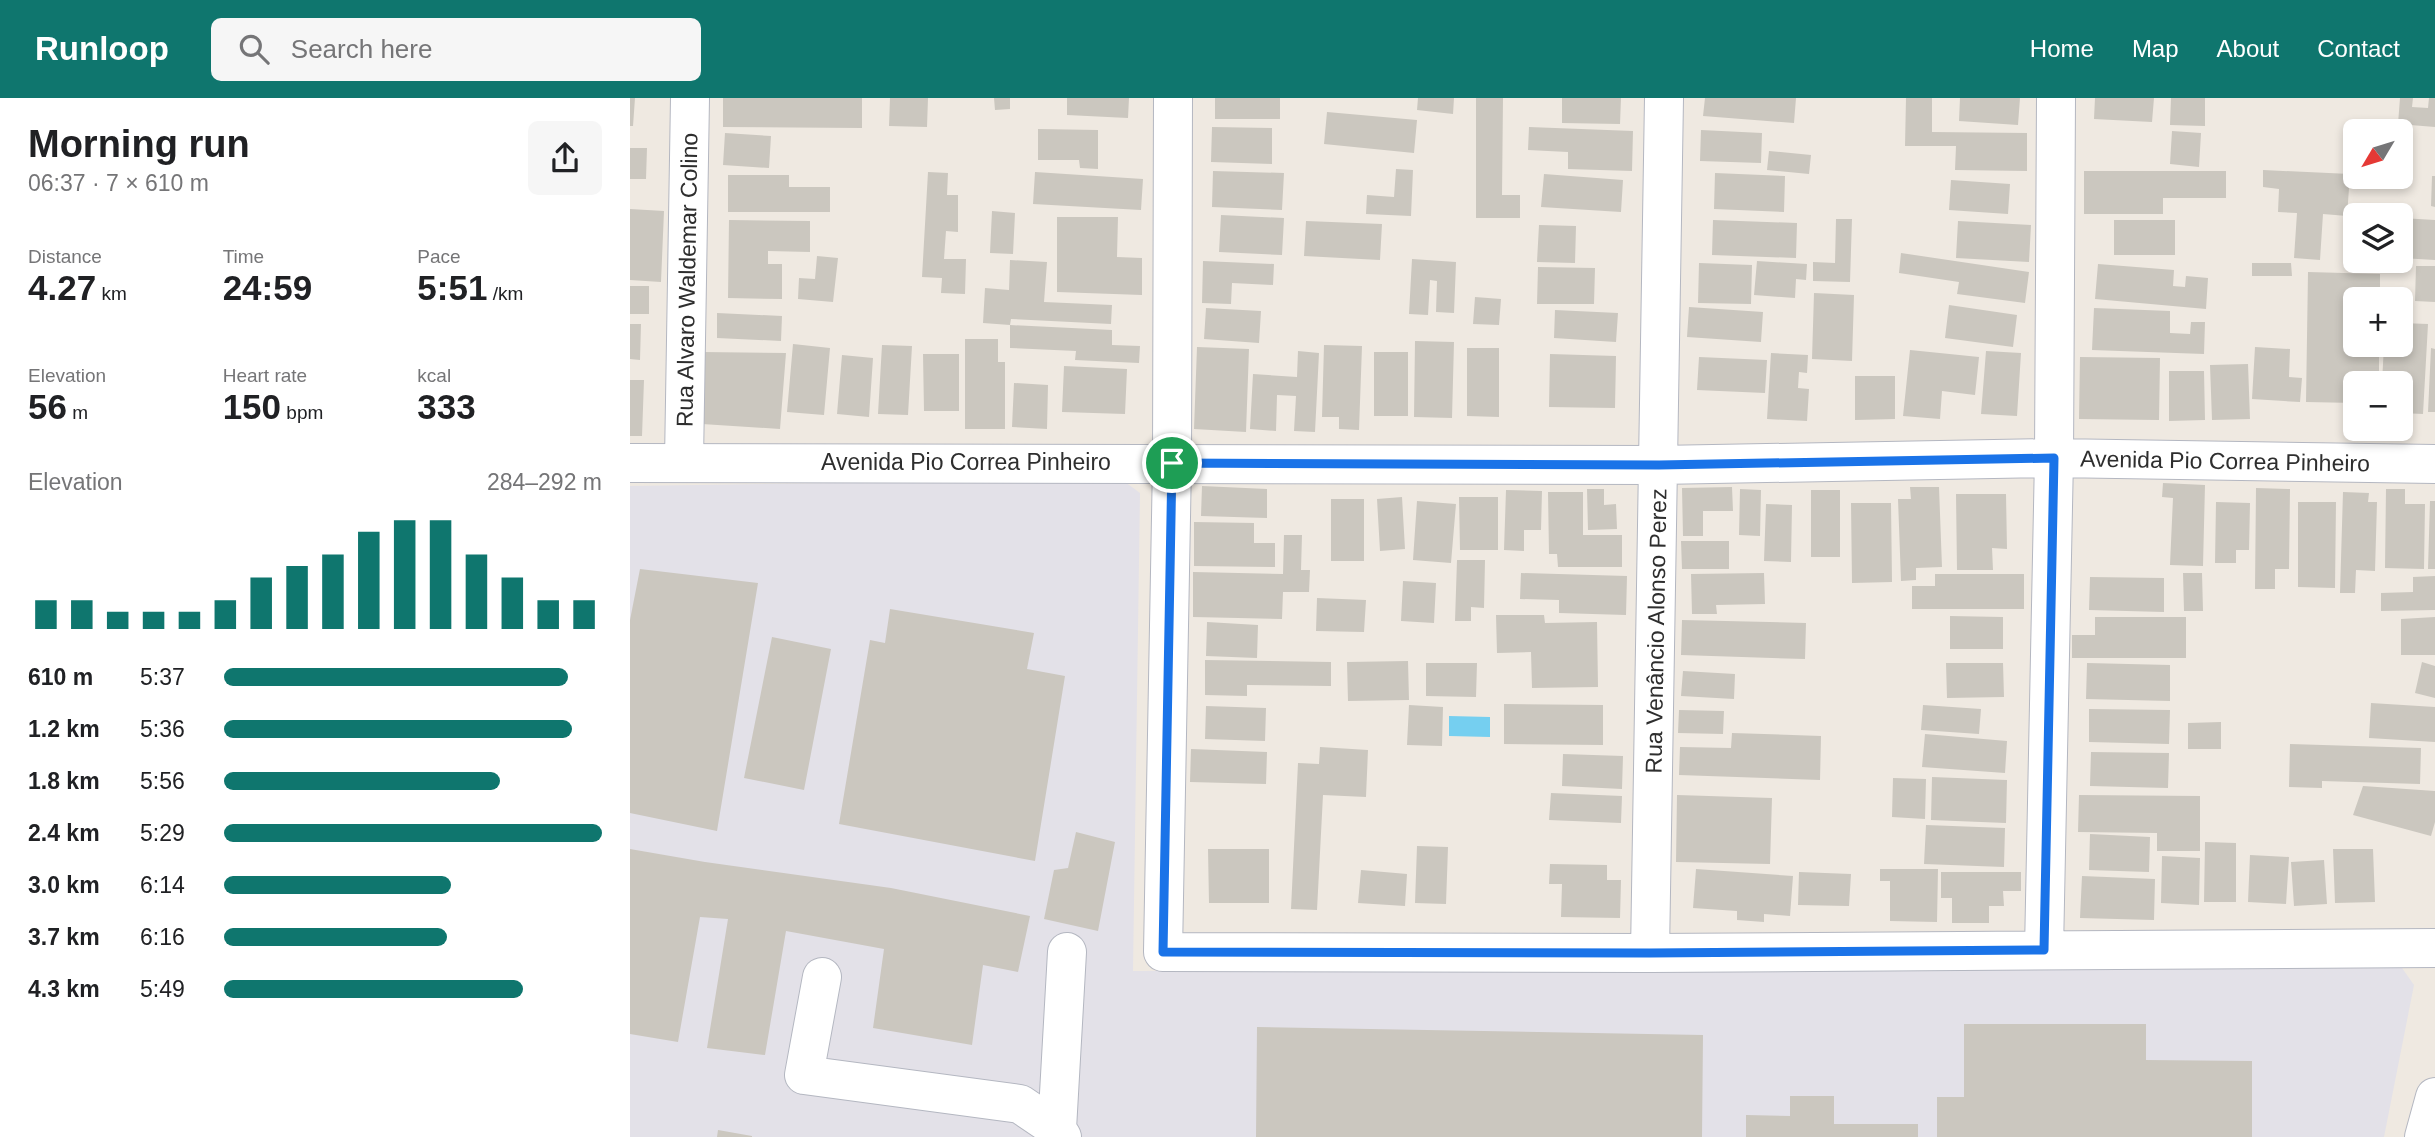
<!DOCTYPE html>
<meta charset="utf-8">
<style>
body{margin:0;font-family:Helvetica,sans-serif;background:#f6f6f6;color:#202124;height:100vh;display:flex;flex-direction:column;font-size:26px;white-space:nowrap}
*{box-sizing:border-box;margin:0}
p{font-size:23px;color:#757577}
.icon{flex:none;width:38px;height:38px;fill:none;stroke:currentColor;stroke-width:2;stroke-linecap:round;stroke-linejoin:round}
.map{position:relative;flex:1;overflow:hidden}
.side{display:flex;flex-direction:column;background:#fff;width:630px}
.side>*{flex:none}
.needle{width:46px;rotate:232deg}
.tools{position:absolute;left:1713px;top:21px;display:grid;gap:14px}
.tools a{display:grid;place-items:center;width:70px;height:70px;border-radius:10px;background:#fff;box-shadow:0 4px 10px #0003;font-size:35px}
.pin{position:absolute;display:grid;place-items:center;width:60px;height:60px;color:#fff;margin:-30px;border:4px solid #fff;border-radius:50%;box-shadow:0 2px 7px #0007}
.round{display:grid;place-items:center;flex:none;width:74px;height:74px;border-radius:10px;background:#f6f6f6}
.summary{display:flex;align-items:center;justify-content:space-between;height:119px;padding:0 28px}
h1{font-size:38px;font-weight:600;line-height:52px}
.stats{display:grid;grid-template-columns:repeat(3,1fr);gap:10px;height:119px;padding:7px 28px}
.stats div{display:grid;align-content:center}
.stats b{font-size:35px;font-weight:600}
.stats small{font-size:19px;font-weight:400}
.stats p{font-size:19px}
.chart{height:196px;padding:14px 28px}
.chart p{display:flex;justify-content:space-between}
.chart svg{width:100%;height:126px;margin-top:7px;stroke:#0f766e;stroke-width:6}
ul{padding:0 28px;list-style:none;font-size:23px}
li{display:grid;grid-template-columns:112px 84px 1fr;align-items:center;height:52px}
li i{height:18px;border-radius:9px;background:#0f766e}
header{display:flex;align-items:center;gap:42px;box-sizing:border-box;height:98px;padding:0 35px;background:#0f766e;color:#fff}
header strong{font-size:33px}
nav{display:flex;gap:38px;margin-inline-start:auto;font-size:24px}
.search{width:490px;height:63px;background:#f6f6f6;display:flex;align-items:center;gap:18px;box-sizing:border-box;padding:0 24px;border-radius:10px;color:#757577;font-size:26px}
main{display:flex;flex:1;min-height:0}
.map>svg:first-child{display:block}
</style>
<header>
<strong>Runloop</strong>
<div class="search"><svg class="icon" aria-label="search" viewBox="0 0 24 24"><circle cx="10" cy="10" r="6"/><path d="M15 15l6 6"/></svg>Search here</div>
<nav><a>Home</a><a>Map</a><a>About</a><a>Contact</a></nav>
</header>
<main>
<section class="side">
<div class="summary"><div><h1>Morning run</h1><p>06:37 · 7 × 610 m</p></div><a class="round"><svg class="icon" aria-label="share" viewBox="0 0 24 24"><path d="M12 15V3M7 8l5-5 5 5M5 13v7h14v-7"/></svg></a></div>
<div class="stats">
<div><p>Distance</p><b>4.27<small> km</small></b></div>
<div><p>Time</p><b>24:59</b></div>
<div><p>Pace</p><b>5:51<small> /km</small></b></div>
</div>
<div class="stats">
<div><p>Elevation</p><b>56<small> m</small></b></div>
<div><p>Heart rate</p><b>150<small> bpm</small></b></div>
<div><p>kcal</p><b>333</b></div>
</div>
<div class="chart"><p><span>Elevation</span>284–292 m</p>
<svg viewBox="0 0 160 44" preserveAspectRatio="none"><path d="M5 44V34M15 44V34M25 44V38M35 44V38M45 44V38M55 44V34M65 44V26M75 44V22M85 44V18M95 44V10M105 44V6M115 44V6M125 44V18M135 44V26M145 44V34M155 44V34"/></svg>
</div>
<ul>
<li><b>610 m</b>5:37<i style="width:91%"></i></li>
<li><b>1.2 km</b>5:36<i style="width:92%"></i></li>
<li><b>1.8 km</b>5:56<i style="width:73%"></i></li>
<li><b>2.4 km</b>5:29<i style="width:100%"></i></li>
<li><b>3.0 km</b>6:14<i style="width:60%"></i></li>
<li><b>3.7 km</b>6:16<i style="width:59%"></i></li>
<li><b>4.3 km</b>5:49<i style="width:79%"></i></li>
</ul>
</section>
<div class="map">
<svg width="1805" height="1039" viewBox="0 0 1805 1039">
<rect width="100%" height="100%" fill="#efe9e1"/>
<path fill="#e3e1e8" d="M491,381L510,395L503,873L1772,870L1784,887L1754,1039H0V388Z"/>
<path fill="#75cff0" d="M819,618L860,619V639L819,638Z"/>
<path fill="#cbc7bf" d="M0,0H5L3,28H0Z
M93,0H232V30L93,29Z
M260,0H298L297,29L259,28Z
M364,0H380V11L365,12Z
M437,0H499L498,20L437,17Z
M585,0H650V21H585Z
M788,0H824L823,16L787,12Z
M846,0H873L872,97H890V120H846Z
M932,0H991L990,26L932,25Z
M1075,0H1166L1164,25L1073,18Z
M1276,0H1302V34L1397,35V73L1325,72L1326,48H1275Z
M1330,0H1390L1388,27L1329,23Z
M1465,0H1524L1522,24L1464,21Z
M1541,0H1575V28L1540,27Z
M1770,0H1783L1782,9L1798,10L1799,0H1805V29L1768,26Z
M697,14L787,22L784,55L694,46Z
M1741,21H1757V33H1740Z
M582,29L642,30V66L581,64Z
M899,29L1003,33L1002,73L938,71V54L898,52Z
M408,31L468,32V71L450,70L449,62H408Z
M1071,32L1132,35L1131,65L1070,63Z
M1542,33L1571,35L1569,69L1540,66Z
M95,35L141,38L139,70L93,67Z
M0,50H17L16,81H0Z
M1139,53L1181,57L1179,76L1137,72Z
M766,71L783,72L781,118L736,116L737,97L764,99Z
M1633,72L1720,76L1717,118L1693,116L1690,162L1664,160L1667,115L1648,114L1649,91L1633,89Z
M583,73L654,75L652,112L582,109Z
M1454,73H1596V100H1533V116H1454Z
M298,74L318,75L317,97H328V134L316,133L314,161H336L335,196L311,195L312,180L292,179Z
M405,74L513,81L511,112L403,106Z
M1085,75L1155,78L1154,114L1084,111Z
M914,76L993,82L991,114L911,109Z
M98,77H159V89H200V114H98Z
M1802,78H1805V109L1801,108Z
M1321,82L1380,86L1378,116L1319,112Z
M0,111L34,113L31,184L0,182Z
M362,113L385,115L383,156L360,155Z
M591,117L654,120L652,157L589,154Z
M427,119H488L487,159L512,160V197L427,194Z
M1771,120L1805,122V162L1771,160Z
M1206,121H1222L1220,184L1183,183V164L1205,165Z
M99,122L180,123V154L138,153V166H152V201L98,200Z
M1083,122L1167,125L1166,160L1082,157Z
M1484,122H1545V157H1484Z
M676,123L752,126L750,162L674,158Z
M1328,123L1401,127L1399,164L1326,160Z
M909,127L946,128L945,165L907,164Z
M1271,155L1399,174L1395,205L1327,196L1329,184L1269,175Z
M187,158L208,160L203,204L168,201L169,180L185,181Z
M782,161L826,164L824,215L806,214L807,183L800,182L798,217L779,216Z
M380,162L417,164L414,204L482,207L481,226L381,221L380,227L353,225L355,190L379,192Z
M573,163L644,166L643,187L602,185L601,206L572,205Z
M1127,163L1177,166L1176,182L1166,181L1165,200L1124,197Z
M1069,165L1122,167L1121,206L1068,205Z
M1622,165H1661L1662,178H1622Z
M1468,166L1544,172L1543,188L1555,189L1556,178L1578,180L1576,211L1465,201Z
M1786,168H1805V204L1785,203Z
M908,169L965,170L964,206H907Z
M1678,174L1750,176V201H1726V247H1749V285H1726V305L1676,304Z
M0,188H19V216H0Z
M1184,195L1224,197L1222,263L1182,261Z
M845,199L871,201L869,227L843,226Z
M1319,207L1387,217L1383,249L1315,240Z
M1059,209L1133,214L1131,244L1057,239Z
M576,210L631,213L629,245L574,241Z
M1464,210L1540,213V235L1560,236L1561,224H1575L1574,256L1462,252Z
M925,212L988,215L986,244L924,240Z
M87,215L152,218L151,243L87,240Z
M1771,225L1798,226L1793,316L1771,315V285H1752L1754,247H1771Z
M0,226H11L10,262L0,261Z
M380,227L482,232V247L510,248L509,265L445,262L446,253L380,250Z
M335,241H368V264H375V331H335Z
M785,243L824,244L822,320L784,319Z
M163,246L200,250L194,317L157,314Z
M252,247L282,248L278,317L248,316Z
M694,247L732,248L729,332L709,331V319H692Z
M567,249L619,251L616,334L564,331Z
M1625,249L1660,251L1659,279L1672,280L1670,304L1622,301Z
M837,250H869V319L837,318Z
M1801,250L1805,251V314H1798Z
M1280,252L1349,259L1345,297L1312,293L1310,321L1273,318Z
M668,253L689,255L685,334L664,333L666,298L647,297L646,333L620,331L623,276L667,279Z
M1356,253L1391,255L1387,318L1351,316Z
M72,254L156,255L150,331L72,326Z
M744,254H778V318H744Z
M1141,255L1178,257L1177,275L1169,274L1168,290L1179,291L1177,323L1137,321Z
M293,256H329V313H294Z
M920,256L986,258L985,310L919,309Z
M212,257L243,260L239,319L207,316Z
M1069,259L1137,262L1135,295L1067,292Z
M1450,259L1530,260L1529,322L1449,321Z
M1618,266L1620,321L1582,322L1580,267Z
M434,268L497,271L495,316L432,314Z
M1539,273H1574L1575,322L1539,323Z
M1225,278H1265V321L1225,322Z
M0,282H14L12,338H0Z
M384,285L418,287L417,331L382,329Z
M1533,385L1575,387L1573,468L1540,467L1543,400L1532,399Z
M572,388L637,391V420L571,418Z
M1102,389L1103,413H1073V438H1053L1052,390Z
M1280,389H1309L1312,469L1286,470V482L1271,483L1268,401H1281Z
M1626,390L1660,391L1659,471H1645V491H1625Z
M957,391H974V407L986,406L987,431L958,432Z
M1110,391L1131,392L1130,438L1109,437Z
M1756,391H1775V406H1795L1794,471L1755,470Z
M876,392L912,393L911,432H894V453L874,452Z
M1181,392H1210V459H1181Z
M918,394H953V437H992V469H928L927,456H919Z
M1713,394L1739,395L1738,404H1747L1745,473L1726,472L1725,495H1710Z
M1326,396H1376L1377,451L1362,450L1363,472H1327Z
M772,399L775,451L750,453L747,401Z
M829,399H868V452H830Z
M701,401H734V463H701Z
M787,403L826,406L821,465L783,462Z
M1800,403H1805V471H1798Z
M1586,404L1620,405L1619,452H1606V465H1585Z
M1668,404H1706L1705,490L1668,489Z
M1221,405H1261L1262,484L1222,485Z
M1136,406L1162,407L1161,464L1134,463Z
M564,424L624,425V445H645V469L564,468Z
M654,437H672L671,472H680L679,494H653L652,521L563,519V474L653,476Z
M1051,443H1099V471H1052Z
M827,462H855L854,510L841,509V523H825Z
M10,471L128,485L87,733L0,715V522Z
M891,475L997,478L996,517L929,515V502L890,501Z
M1134,475L1135,506L1086,507L1087,516H1062L1061,476Z
M1553,475H1572L1573,513H1554Z
M1305,476H1394V511H1282V488H1305Z
M1805,478V512L1751,513V495L1783,494V479Z
M1460,479L1534,480V514L1459,512Z
M773,483L806,485L804,525L771,523Z
M687,500L736,502L734,534L686,533Z
M260,511L404,535L397,571L435,578L405,763L209,726L240,542L255,545Z
M866,517H914L915,525L967,524L968,589L902,590L901,554L867,555Z
M1320,518L1373,519V551H1320Z
M1465,519H1556V560H1442V537H1465Z
M1805,519V557H1771V521Z
M1052,522L1176,525L1175,561L1051,557Z
M577,524L628,527L627,560L576,558Z
M142,539L201,551L174,692L114,680Z
M575,562L701,564V588L617,587V598L575,597Z
M778,563L779,602L718,603L717,564Z
M1792,564L1805,568V600L1785,595Z
M796,565H847L846,599L796,598Z
M1316,565H1373L1374,599L1317,600Z
M1457,565L1540,567V603L1456,601Z
M1053,573L1105,576L1104,601L1051,598Z
M1741,605L1805,609V644L1739,640Z
M874,606L973,607V647L874,646Z
M779,607L813,609L812,648L777,647Z
M1293,607L1351,611L1349,636L1291,632Z
M576,608L636,610L635,643L575,641Z
M1459,611L1540,612L1539,646L1459,644Z
M1049,612L1094,613L1093,636L1048,635Z
M1591,624V651H1558V625Z
M1102,635L1191,638L1190,682L1049,677L1050,649L1101,650Z
M1295,636L1377,643L1375,675L1292,669Z
M1660,646L1791,650L1790,686L1692,683V690L1659,689Z
M690,649L738,652L736,699L693,697L687,812L661,811L668,665L689,666Z
M561,651L637,654L636,686L560,684Z
M1461,654L1539,655L1538,690L1460,688Z
M933,656L993,658L992,691L932,688Z
M1302,679L1377,682L1376,725L1301,722Z
M1263,680L1296,681L1295,721L1262,719Z
M1733,688L1805,693V724L1801,738L1723,717Z
M921,695L992,698L991,725L919,722Z
M1047,697L1142,700L1140,766L1046,764Z
M1449,697L1570,698V753H1527V735L1448,734Z
M1296,727L1375,730L1374,769L1294,766Z
M446,734L485,744L468,833L414,821L424,772L438,770Z
M1460,736L1520,739L1519,774L1459,772Z
M1575,744L1606,745V804H1574Z
M787,748L818,749L816,806L785,805Z
M0,751L75,764L261,790L400,818L388,874L353,867L342,947L243,930L254,851L156,833L135,957L77,950L98,821L70,819L48,944L0,936Z
M578,751H639V805H579Z
M1703,751H1743L1745,804L1705,805Z
M1620,757L1659,759L1656,806L1618,804Z
M1532,758L1570,760L1569,807L1531,805Z
M1694,762L1697,806L1664,808L1661,764Z
M920,766L977,767V782H991L990,820L931,819L932,786H919Z
M1066,771L1163,778L1160,818L1134,816V824L1107,822V813L1063,810Z
M1250,771H1308L1307,824L1260,823V783H1250Z
M731,772L777,776L775,808L728,805Z
M1169,774L1221,776L1219,808L1168,807Z
M1311,774H1391V793H1373L1374,808H1359V825H1322V800H1311Z
M1452,778L1525,781L1524,822L1450,820Z
M1334,926H1516V962L1622,963V1039H1307V999H1334Z
M627,929L1073,937L1072,1039H626Z
M1160,998H1204V1026H1288V1039H1116V1017L1160,1018Z
M88,1032L122,1038V1039H87Z"/>
<g fill="none" stroke-linecap="round" stroke-linejoin="round">
<g stroke="#b4b7c1" stroke-width="40">
<path id="minor" d="M543,0L542,365L533,854L1020,855L1805,850
M54,363L60,0
M0,365L1029,367L1424,360L1805,366
M1414,852L1424,360L1426,0
M1020,855L1034,0
M192,879L174,977L390,1006L427,1031L432,1039
M427,1031L437,854
M1794,1039L1805,999"/>
</g>
<use href="#minor" stroke="#fff" stroke-width="38"/>
</g>
<g fill="none" stroke-linecap="round" stroke-linejoin="round">
<g stroke="#fff" stroke-width="14">
<path id="route" d="M1424,360L1414,852L1020,855L533,854L542,365L1029,367Z"/>
</g>
<use href="#route" stroke="#1a73e8" stroke-width="9"/>
</g>
<g text-anchor="middle" stroke-width="7" stroke-linejoin="round" paint-order="stroke">
<g font-size="23" fill="#2e2e2e" stroke="#fff">
<text transform="translate(57 182) rotate(-89)" y="8">Rua Alvaro Waldemar Colino</text>
<text transform="translate(1595 363) rotate(1)" y="8">Avenida Pio Correa Pinheiro</text>
<text x="336" y="372">Avenida Pio Correa Pinheiro</text>
<text transform="translate(1026 533) rotate(-89)" y="8">Rua Venâncio Alonso Perez</text>
</g>
</g>
</svg>
<div class="tools">
<a><svg class="needle" viewBox="-14 -14 28 28"><path d="M0-13l5 13h-10z" fill="#e53935"/><path d="M0 13l5-13h-10z" fill="#757577"/></svg></a>
<a><svg class="icon" aria-label="layers" viewBox="0 0 24 24"><path d="M12 4l9 5-9 5-9-5zM3 14l9 5 9-5"/></svg></a>
<a>+</a>
<a>−</a>
</div>
<div class="pin" style="left:542px;top:365px;background:#1e9e55"><svg class="icon" aria-label="arrive" viewBox="0 0 24 24"><path d="M6 21V4h12l-3 4 3 4H6"/></svg></div>
</div>
</main>
